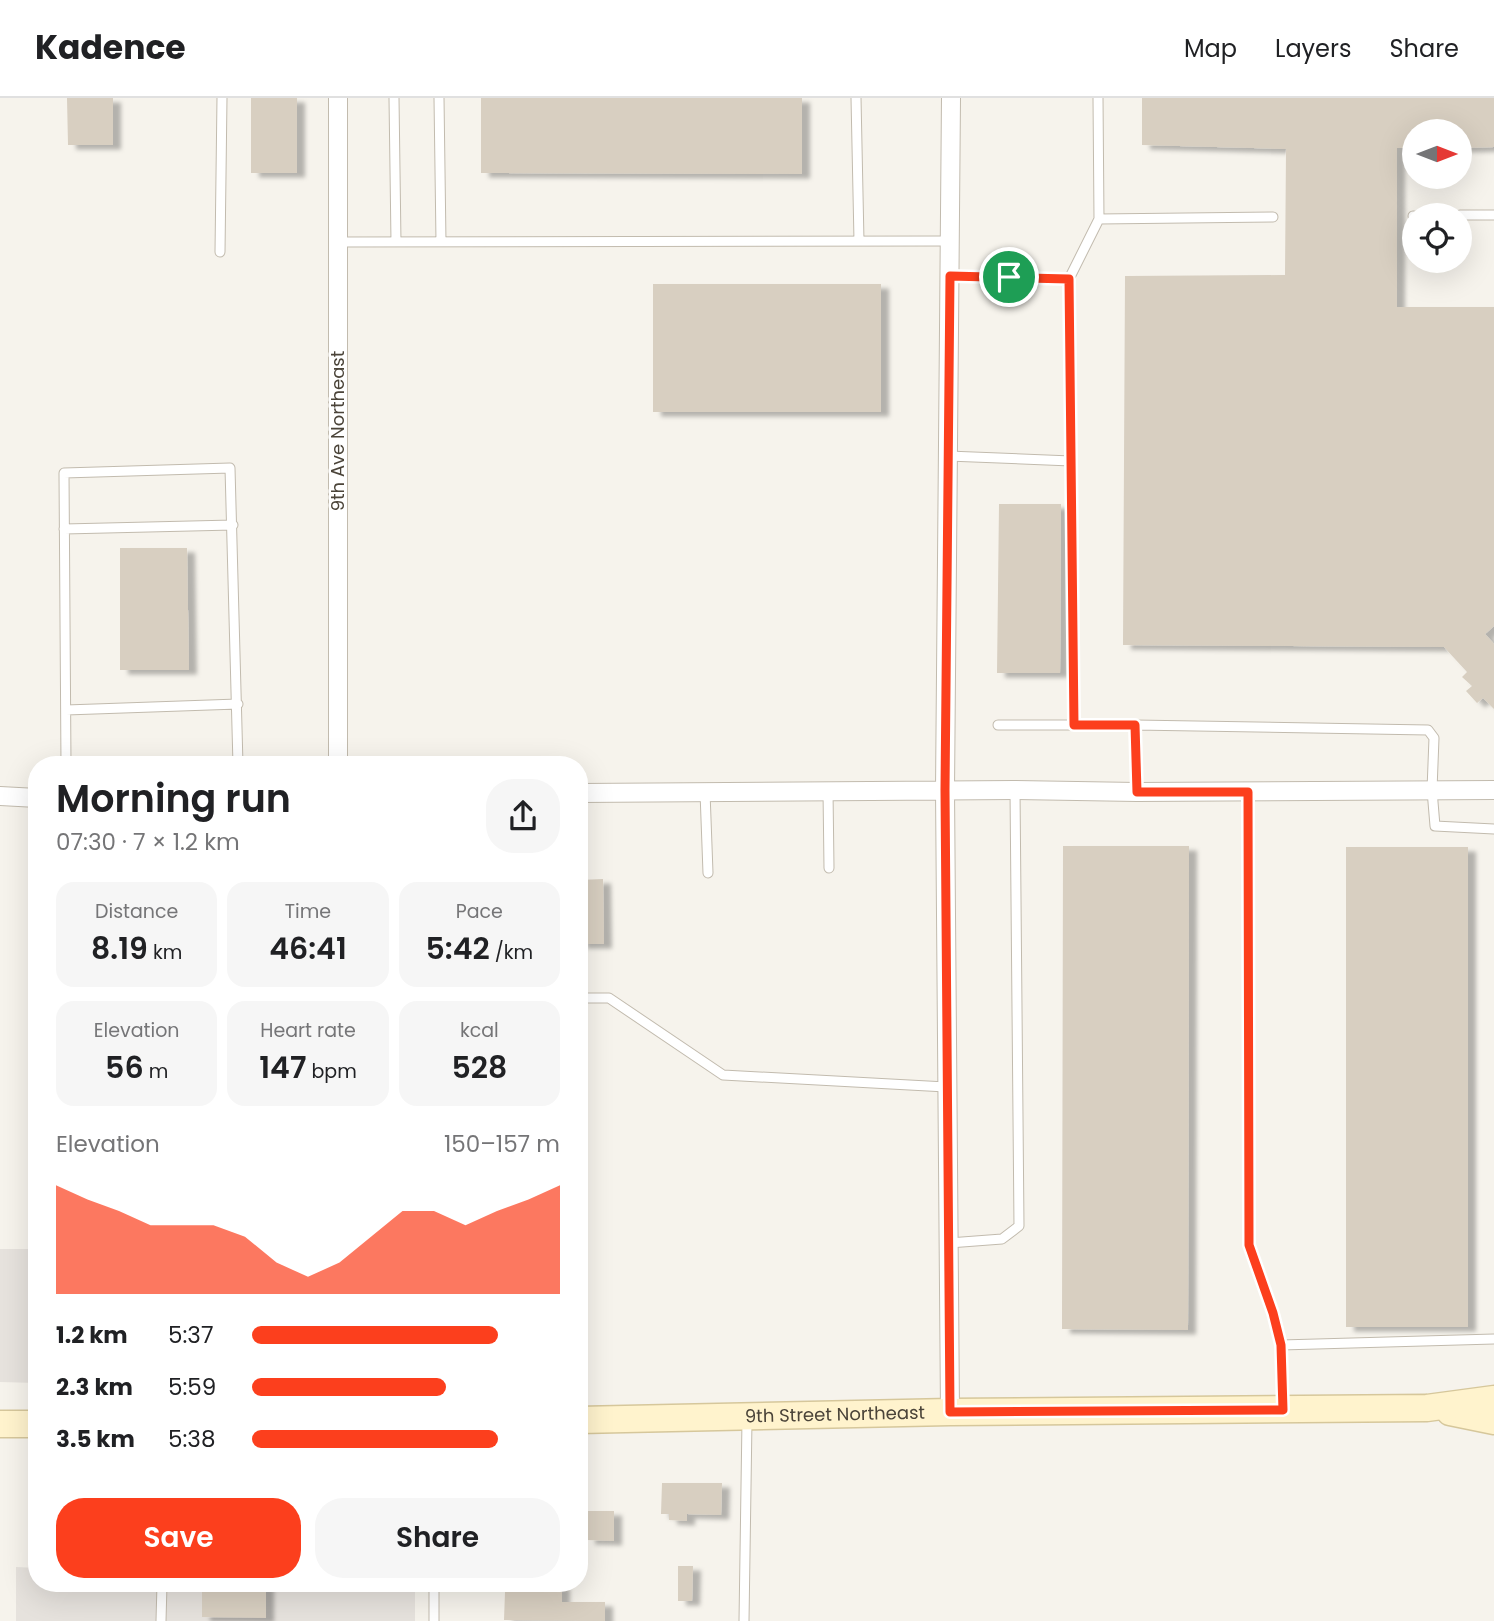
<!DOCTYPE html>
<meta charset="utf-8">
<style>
body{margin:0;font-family:Poppins,sans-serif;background:#f6f6f6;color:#202124;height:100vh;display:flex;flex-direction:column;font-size:26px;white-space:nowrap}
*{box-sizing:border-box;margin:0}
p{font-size:23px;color:#757577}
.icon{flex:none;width:38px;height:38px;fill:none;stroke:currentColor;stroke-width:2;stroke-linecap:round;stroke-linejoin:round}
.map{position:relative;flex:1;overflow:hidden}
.side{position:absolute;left:28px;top:658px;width:560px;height:836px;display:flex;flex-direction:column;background:#fff;border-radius:28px;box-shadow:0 7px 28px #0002}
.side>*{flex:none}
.needle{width:46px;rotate:90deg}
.buttons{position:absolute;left:1402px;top:21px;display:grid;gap:14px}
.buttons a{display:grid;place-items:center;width:70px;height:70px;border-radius:50%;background:#fff;box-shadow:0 7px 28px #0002;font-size:35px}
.pin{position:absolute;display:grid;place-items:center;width:60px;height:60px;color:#fff;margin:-30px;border:4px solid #fff;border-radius:50%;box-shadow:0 2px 7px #0007}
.round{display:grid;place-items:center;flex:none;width:74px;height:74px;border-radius:28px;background:#f6f6f6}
.summary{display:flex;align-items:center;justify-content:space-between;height:119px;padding:0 28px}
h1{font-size:38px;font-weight:600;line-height:52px}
.stats{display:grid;grid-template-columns:repeat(3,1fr);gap:10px;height:119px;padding:7px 28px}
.stats div{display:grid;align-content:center;border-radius:18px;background:#f6f6f6;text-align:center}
.stats b{font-size:30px;font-weight:600}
.stats small{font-size:19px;font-weight:400}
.stats p{font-size:19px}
.chart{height:196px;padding:14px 28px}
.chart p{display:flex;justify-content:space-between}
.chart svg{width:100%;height:126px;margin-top:7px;fill:#fc3f1d;opacity:.7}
.cta{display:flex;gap:14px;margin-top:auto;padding:14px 28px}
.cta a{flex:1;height:80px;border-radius:28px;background:#fc3f1d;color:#fff;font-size:28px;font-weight:600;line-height:80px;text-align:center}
.cta a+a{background:#f6f6f6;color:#202124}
ul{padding:0 28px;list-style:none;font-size:23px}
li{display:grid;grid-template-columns:112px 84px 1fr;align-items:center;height:52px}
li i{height:18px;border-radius:9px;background:#fc3f1d}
header{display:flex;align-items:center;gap:42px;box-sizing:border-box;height:98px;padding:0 35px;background:#fff;border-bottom:2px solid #e0e0e0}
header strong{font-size:33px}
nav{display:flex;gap:38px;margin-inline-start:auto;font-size:24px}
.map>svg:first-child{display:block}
</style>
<header>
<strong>Kadence</strong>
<nav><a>Map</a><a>Layers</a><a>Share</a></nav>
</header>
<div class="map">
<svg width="1494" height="1523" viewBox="0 0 1494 1523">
<defs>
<filter id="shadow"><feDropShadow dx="8" dy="4.5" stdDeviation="2" flood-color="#0004"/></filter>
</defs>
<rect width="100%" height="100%" fill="#f6f3ec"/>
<path fill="#e6e2dd" d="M0,1151H37V1285L0,1284Z
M16,1469L37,1470V1486H415V1523H16Z"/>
<path fill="#d8cfc1" filter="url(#shadow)" d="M67,0H113V47H68Z
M251,0H297V75H251Z
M481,0H802V76L481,75Z
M1142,0H1494V49L1460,50V33H1414V50H1397V209H1494V528L1485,536L1494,546V611L1483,600L1477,605L1466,593L1472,588L1462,579L1467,574L1444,549L1123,547L1125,178L1285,177L1286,51L1142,47Z
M653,186H881V314H653Z
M999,406H1061L1060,575H997Z
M120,450H187L189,572H120Z
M1063,748H1189L1188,1232L1062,1231Z
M1346,749H1468V1229H1346Z
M603,781L604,846H579V782Z
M662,1385H722L721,1417L687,1416V1423L669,1422V1416H661Z
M588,1413H614V1443L587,1442Z
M678,1468H693L692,1503H678Z
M202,1486H266V1520L202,1519Z
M543,1486H562V1504H605V1523L504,1522L505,1494H543Z"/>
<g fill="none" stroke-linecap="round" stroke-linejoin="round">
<g stroke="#c2bbae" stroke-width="11">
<path id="lane" d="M394,0L396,144
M439,0L441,144
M856,0L859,143
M1098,0L1099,121L1273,119
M1460,117H1494
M1413,118H1414
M338,144L950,143
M220,154L222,0
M950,178L1069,181
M948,358L1071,363
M64,431L233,427
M66,612L238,606
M998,627H1135
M1074,627L1069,181L1099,121
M66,667L64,375L230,370L238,667
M828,693L829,770
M705,694L708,775
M1137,694L1135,627L1428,632L1434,640L1432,692L1435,728L1494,731
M1248,694L1249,1148L1273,1215L1281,1247L1283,1310
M579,746H581V695
M579,900H609L723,977L946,989
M949,1145L1002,1141L1019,1128L1015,692
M1281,1247L1494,1241
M161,1523L162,1486
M434,1523V1486
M744,1523L747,1322"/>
</g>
<g stroke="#c2bbae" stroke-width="20">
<path id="street" d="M338,0V667
M579,695L1015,692L1137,694L1494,692
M0,698L37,700
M950,1314L945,692L951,0"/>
</g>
<g stroke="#d6c79b" stroke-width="29">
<g id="secondary">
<path d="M1450,1314L1494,1323"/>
<path id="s1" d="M579,1322L950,1314L1427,1310L1494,1301"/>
<path d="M0,1326H37"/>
</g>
</g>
<use href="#lane" stroke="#fff" stroke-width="9"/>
<use href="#street" stroke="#fff" stroke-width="18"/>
<use href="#secondary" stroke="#fff3cd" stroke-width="26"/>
</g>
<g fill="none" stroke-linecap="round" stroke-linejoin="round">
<g stroke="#fff" stroke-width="14">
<path id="route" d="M950,178L1069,181L1074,627H1135L1137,694H1248L1249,1147L1273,1215L1281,1247L1283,1312L950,1314L945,692Z"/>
</g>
<use href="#route" stroke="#fc3f1d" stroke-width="9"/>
</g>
<g text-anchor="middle" stroke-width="5" stroke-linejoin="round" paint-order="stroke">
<g font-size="18" fill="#4b4439" stroke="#fff">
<text transform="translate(338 333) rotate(-90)" y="6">9th Ave Northeast</text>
<text dy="6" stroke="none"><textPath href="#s1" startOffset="256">9th Street Northeast</textPath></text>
</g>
</g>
</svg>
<div class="buttons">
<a><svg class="needle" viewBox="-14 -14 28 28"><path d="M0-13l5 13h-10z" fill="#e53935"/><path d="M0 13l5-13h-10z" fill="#757577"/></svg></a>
<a><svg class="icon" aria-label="locate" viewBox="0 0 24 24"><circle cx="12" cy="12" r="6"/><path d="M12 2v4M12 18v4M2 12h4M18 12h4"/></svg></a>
</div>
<div class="pin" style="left:1009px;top:179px;background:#1e9e55"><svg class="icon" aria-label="arrive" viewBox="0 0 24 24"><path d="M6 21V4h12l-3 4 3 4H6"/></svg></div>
<section class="side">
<div class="summary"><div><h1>Morning run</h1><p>07:30 · 7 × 1.2 km</p></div><a class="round"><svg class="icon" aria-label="share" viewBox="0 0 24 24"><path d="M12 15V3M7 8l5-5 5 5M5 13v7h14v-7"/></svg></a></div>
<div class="stats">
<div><p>Distance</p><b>8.19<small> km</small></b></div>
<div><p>Time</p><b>46:41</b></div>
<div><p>Pace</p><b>5:42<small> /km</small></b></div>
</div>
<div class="stats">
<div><p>Elevation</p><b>56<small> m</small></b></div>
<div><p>Heart rate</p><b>147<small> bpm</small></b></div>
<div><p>kcal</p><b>528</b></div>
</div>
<div class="chart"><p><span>Elevation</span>150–157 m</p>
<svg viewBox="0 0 160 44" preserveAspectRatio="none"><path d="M0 44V6L10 11L20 15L30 20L40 20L50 20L60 24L70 33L80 38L90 33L100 24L110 15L120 15L130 20L140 15L150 11L160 6V44z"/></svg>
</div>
<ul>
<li><b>1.2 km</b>5:37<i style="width:80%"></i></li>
<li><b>2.3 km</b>5:59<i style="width:63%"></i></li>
<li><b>3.5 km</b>5:38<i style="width:80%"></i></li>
</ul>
<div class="cta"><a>Save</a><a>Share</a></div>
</section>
</div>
